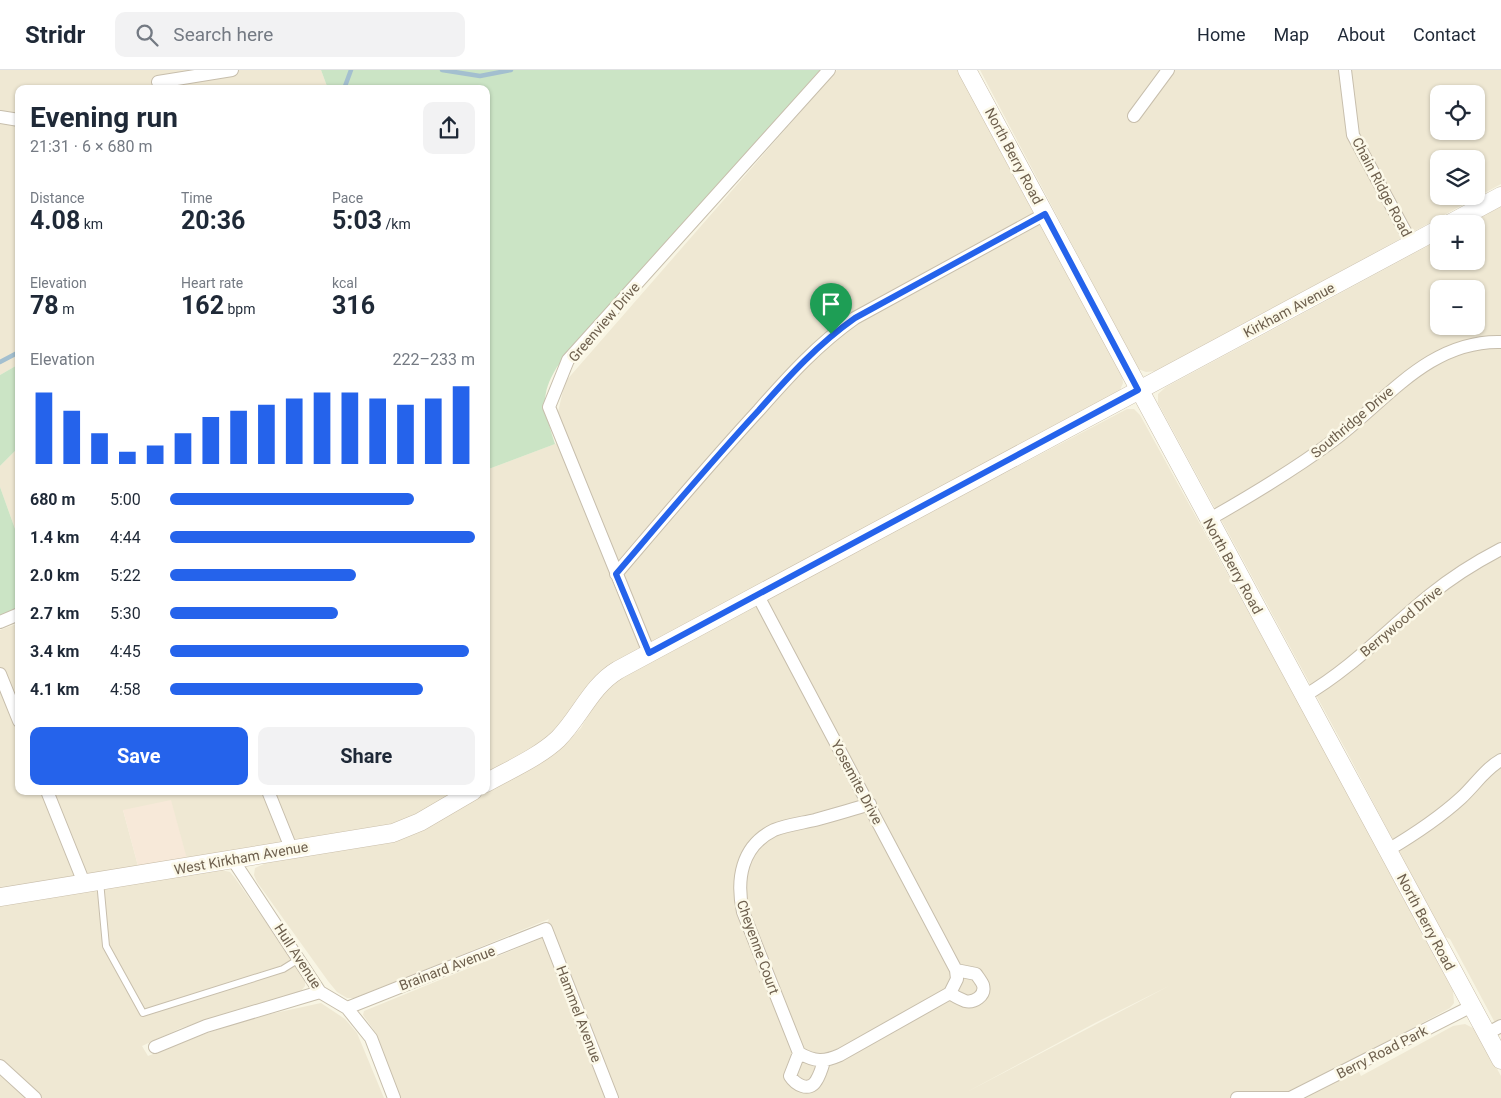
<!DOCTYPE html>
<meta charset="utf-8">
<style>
body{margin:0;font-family:Roboto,sans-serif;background:#f2f2f3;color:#1f2937;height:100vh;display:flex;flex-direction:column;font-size:19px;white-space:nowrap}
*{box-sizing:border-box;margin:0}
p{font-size:16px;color:#747a83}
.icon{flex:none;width:28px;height:28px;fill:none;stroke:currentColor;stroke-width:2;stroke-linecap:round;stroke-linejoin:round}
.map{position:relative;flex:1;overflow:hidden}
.panel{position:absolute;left:15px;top:15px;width:475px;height:710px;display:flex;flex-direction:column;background:#fff;border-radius:10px;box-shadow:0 1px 4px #0004}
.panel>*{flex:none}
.fabs{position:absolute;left:1430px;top:15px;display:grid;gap:10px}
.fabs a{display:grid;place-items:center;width:55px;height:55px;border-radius:10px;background:#fff;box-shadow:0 1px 4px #0004;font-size:25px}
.pin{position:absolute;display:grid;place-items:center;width:42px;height:42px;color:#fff;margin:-51px -21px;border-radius:50% 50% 50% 0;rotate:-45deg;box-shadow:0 0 5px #0007}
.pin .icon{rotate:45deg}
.round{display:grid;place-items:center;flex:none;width:52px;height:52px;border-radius:10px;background:#f2f2f3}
.summary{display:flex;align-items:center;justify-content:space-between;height:85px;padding:0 15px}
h1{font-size:28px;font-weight:700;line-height:38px}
.stats{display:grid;grid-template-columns:repeat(3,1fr);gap:8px;height:85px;padding:5px 15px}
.stats div{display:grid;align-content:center}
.stats b{font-size:25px;font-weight:700}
.stats small{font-size:14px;font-weight:400}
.stats p{font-size:14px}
.chart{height:140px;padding:10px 15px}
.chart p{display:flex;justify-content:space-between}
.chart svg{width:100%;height:90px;margin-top:5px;stroke:#2563eb;stroke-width:6}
.primary-button{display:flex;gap:10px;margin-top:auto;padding:10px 15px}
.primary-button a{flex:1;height:58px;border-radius:10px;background:#2563eb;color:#fff;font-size:20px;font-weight:700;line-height:58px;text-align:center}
.primary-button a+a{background:#f2f2f3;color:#1f2937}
ul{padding:0 15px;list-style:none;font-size:16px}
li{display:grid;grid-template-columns:80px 60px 1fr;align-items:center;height:38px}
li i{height:12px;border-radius:6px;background:#2563eb}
header{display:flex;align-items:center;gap:30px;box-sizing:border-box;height:70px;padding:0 25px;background:#fff;border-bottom:1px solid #e0e1e3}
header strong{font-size:24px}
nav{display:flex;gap:28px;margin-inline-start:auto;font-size:18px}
.search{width:350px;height:45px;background:#f2f2f3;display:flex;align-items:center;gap:12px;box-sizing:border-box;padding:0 18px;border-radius:10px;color:#747a83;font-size:19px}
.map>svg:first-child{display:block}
</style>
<header>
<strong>Stridr</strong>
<div class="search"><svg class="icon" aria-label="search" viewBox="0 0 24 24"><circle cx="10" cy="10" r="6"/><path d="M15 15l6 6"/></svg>Search here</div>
<nav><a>Home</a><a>Map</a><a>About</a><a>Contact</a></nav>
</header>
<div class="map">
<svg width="1501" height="1028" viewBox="0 0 1501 1028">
<rect width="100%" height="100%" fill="#f8f5e4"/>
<path fill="#efe8d3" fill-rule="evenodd" d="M0,0H321L328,19H19V294L0,305Z
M837,0H959L1122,305L1123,313L1120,320L1110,328L608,597L594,608L573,639L543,672L486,705V400L568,369L558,342L565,312Z
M980,0H1501V114L1157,301L1146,302L1138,299ZM1439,24H1476V61H1439ZM1439,89H1476V126H1439Z
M1501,136V964L1450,869L1443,866L1348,684L1158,333V324L1166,317L1439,170V191H1476V154H1469ZM1439,219H1476V256H1439Z
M1127,339H1134L1140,345L1391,801L1453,921L1454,933L1450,938L1353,990L1361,1006L1453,956L1465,954L1475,959L1501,1006V1028H400L376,963L363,945L364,941L540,869L549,849L356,928H347L337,922L328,911L257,812L254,805L255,798L266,793L403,768L425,757L563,676L581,658L599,625L621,605ZM1169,916L965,1023L1095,953Z
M19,377V470L0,417V396Z
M19,553V721H459L418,745L391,755L187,789L123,740L138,796L0,817V560Z
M221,800L230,802L235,808L305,908V916L301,921L181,958L142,976L148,986L196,967L252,948L321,933L345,949L357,963L384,1028H0V835Z"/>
<path fill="#f7e9d9" d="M171,730L187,789L138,796L123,740Z"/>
<path fill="#cbe4c5" d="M321,0H820L557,297C538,328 545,341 555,374L486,400V19H328Z
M19,294V377L0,396V305Z
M0,417L19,470V539L0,547Z"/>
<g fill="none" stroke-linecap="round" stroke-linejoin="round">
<path stroke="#a3bfcf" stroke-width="4.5" d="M442,0L480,6L511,0
M344,19L351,0
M0,292L19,282"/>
<g stroke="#c7beac" stroke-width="8">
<path id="lane" d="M100,811L106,876L143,943L283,899L299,889"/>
</g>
<g stroke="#c7beac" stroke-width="14">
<path id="street" d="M1345,0L1353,65L1412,174
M158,12L232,0
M1134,46L1168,0
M0,47L19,50
M1208,450C1252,425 1294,400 1334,370C1386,331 1429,270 1501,272
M616,504C663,449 710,393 759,340C789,306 818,274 855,248L1045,144
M757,524L956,900L957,909L950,923L840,985C824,992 815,992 799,983L743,842C736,810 741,776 774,760C786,755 802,753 815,750C833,745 851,740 870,734
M0,552L19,544
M649,583L549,337L568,290L829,0
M0,604L19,651
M1304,626C1351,599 1388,559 1430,525C1452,507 1476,492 1501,479
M47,721L84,813
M268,721L291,778
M1388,780C1415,764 1438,749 1461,728C1476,714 1484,700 1501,690
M233,790L320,922L347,938L371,968L394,1028
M950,923C954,926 960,929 965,931C974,933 986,926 983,915C982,912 978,907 976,904L956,900
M347,938L546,859L612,1028
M1486,964L1501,956
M155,977L206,956L320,922
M799,983L790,1006C795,1014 809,1023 816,1011C820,1005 822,998 824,991
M0,996L35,1028
M1292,1027L1472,936
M1237,1028H1292"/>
</g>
<g stroke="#cabfab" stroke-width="19">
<path id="secondary" d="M967,0L1501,990
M1449,154L1501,126
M486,713C509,700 539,687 558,669C580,647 591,616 618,600L1439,159
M0,827L393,763L420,752L473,721"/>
</g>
<use href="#lane" stroke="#fff" stroke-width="6"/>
<use href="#street" stroke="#fff" stroke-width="12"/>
<use href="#secondary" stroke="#fff" stroke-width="18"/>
</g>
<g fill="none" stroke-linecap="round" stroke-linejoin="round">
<g stroke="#fff" stroke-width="10">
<path id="route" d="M1045,144L1138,320L649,583L616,504C663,449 710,393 759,340C789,306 818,274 855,248Z"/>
</g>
<use href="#route" stroke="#2563eb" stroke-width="6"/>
</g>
<g text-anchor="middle" stroke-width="5" stroke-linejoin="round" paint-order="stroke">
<g font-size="14" fill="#6d5f4d" stroke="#fcf9e9">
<text transform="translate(1014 86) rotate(62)" y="5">North Berry Road</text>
<text transform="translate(1382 117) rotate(62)" y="5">Chain Ridge Road</text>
<text transform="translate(1289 240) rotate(-28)" y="5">Kirkham Avenue</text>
<text transform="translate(604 252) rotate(-49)" y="5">Greenview Drive</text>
<text transform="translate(1352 352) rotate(-40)" y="5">Southridge Drive</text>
<text transform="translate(1233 496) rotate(61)" y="5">North Berry Road</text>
<text transform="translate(1401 551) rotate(-40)" y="5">Berrywood Drive</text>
<text transform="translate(857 712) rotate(62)" y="5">Yosemite Drive</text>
<text transform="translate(241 788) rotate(-10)" y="5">West Kirkham Avenue</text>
<text transform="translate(1426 852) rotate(62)" y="5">North Berry Road</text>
<text transform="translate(758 877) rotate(70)" y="5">Cheyenne Court</text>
<text transform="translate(298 886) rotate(57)" y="5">Hull Avenue</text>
<text transform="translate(447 898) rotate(-21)" y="5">Brainard Avenue</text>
<text transform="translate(579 944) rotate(69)" y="5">Hammel Avenue</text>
<text transform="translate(1382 982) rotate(-27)" y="5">Berry Road Park</text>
</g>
</g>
</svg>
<div class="fabs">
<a><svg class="icon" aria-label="locate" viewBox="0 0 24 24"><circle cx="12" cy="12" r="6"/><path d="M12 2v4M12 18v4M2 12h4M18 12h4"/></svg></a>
<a><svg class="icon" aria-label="layers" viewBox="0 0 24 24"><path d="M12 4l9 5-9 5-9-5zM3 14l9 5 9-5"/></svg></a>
<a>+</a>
<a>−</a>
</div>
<div class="pin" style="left:831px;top:264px;background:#1e9e55"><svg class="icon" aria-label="arrive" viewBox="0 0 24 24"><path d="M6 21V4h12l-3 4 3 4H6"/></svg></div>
<section class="panel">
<div class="summary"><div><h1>Evening run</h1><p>21:31 · 6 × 680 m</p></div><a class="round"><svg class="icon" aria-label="share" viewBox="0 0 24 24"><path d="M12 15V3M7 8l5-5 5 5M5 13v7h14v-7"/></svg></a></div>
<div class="stats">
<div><p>Distance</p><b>4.08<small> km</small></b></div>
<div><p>Time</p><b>20:36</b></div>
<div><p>Pace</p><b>5:03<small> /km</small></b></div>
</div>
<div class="stats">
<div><p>Elevation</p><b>78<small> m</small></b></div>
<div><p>Heart rate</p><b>162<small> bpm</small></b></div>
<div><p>kcal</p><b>316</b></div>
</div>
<div class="chart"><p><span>Elevation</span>222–233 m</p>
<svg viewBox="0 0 160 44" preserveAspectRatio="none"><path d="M5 44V9M15 44V18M25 44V29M35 44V38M45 44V35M55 44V29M65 44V21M75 44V18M85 44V15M95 44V12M105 44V9M115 44V9M125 44V12M135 44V15M145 44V12M155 44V6"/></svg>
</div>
<ul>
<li><b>680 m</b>5:00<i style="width:80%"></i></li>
<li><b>1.4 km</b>4:44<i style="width:100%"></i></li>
<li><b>2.0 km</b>5:22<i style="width:61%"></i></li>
<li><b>2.7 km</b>5:30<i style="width:55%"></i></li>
<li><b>3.4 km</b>4:45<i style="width:98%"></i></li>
<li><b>4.1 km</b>4:58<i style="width:83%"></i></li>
</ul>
<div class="primary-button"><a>Save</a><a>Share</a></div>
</section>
</div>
